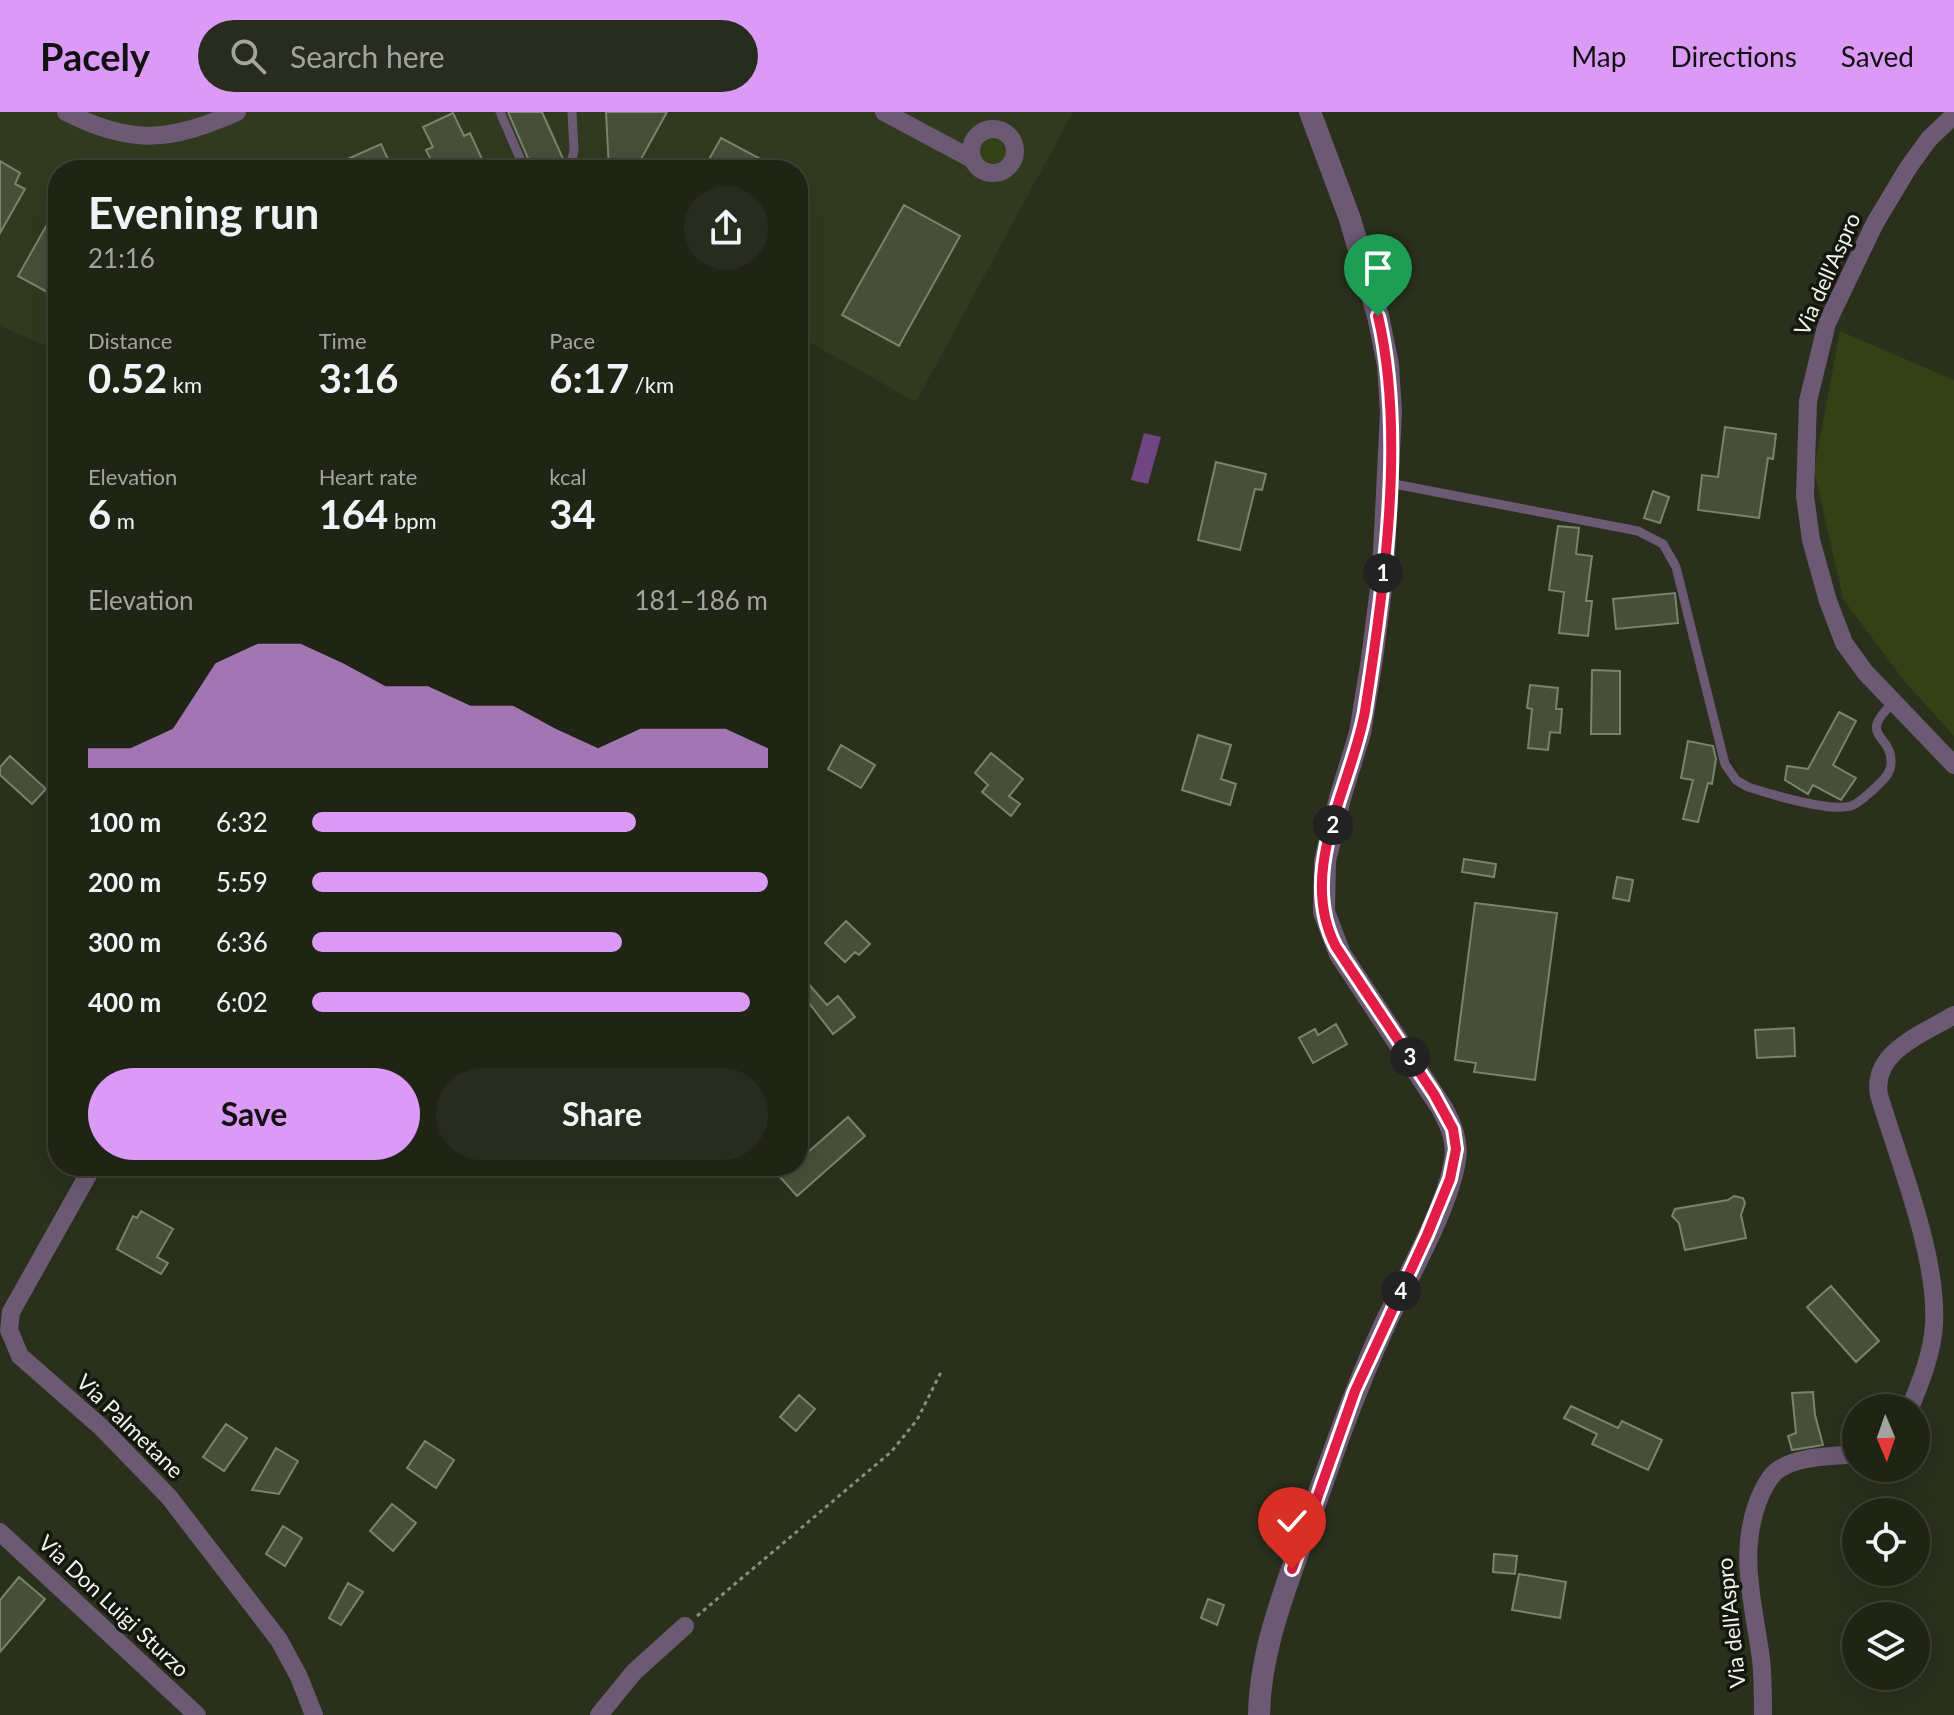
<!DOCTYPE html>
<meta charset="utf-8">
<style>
body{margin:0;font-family:Lato,sans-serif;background:#282c1e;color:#f1f3f6;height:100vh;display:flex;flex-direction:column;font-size:30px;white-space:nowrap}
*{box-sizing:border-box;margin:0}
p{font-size:26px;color:#a2a4a0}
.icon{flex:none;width:44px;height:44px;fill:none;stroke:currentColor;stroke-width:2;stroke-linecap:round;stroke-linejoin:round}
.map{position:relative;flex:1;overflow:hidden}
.drawer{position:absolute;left:48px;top:48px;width:760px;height:1016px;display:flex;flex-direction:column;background:#202415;border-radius:32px;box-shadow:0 8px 32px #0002,0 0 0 2px #3d4134}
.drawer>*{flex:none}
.needle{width:52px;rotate:178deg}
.controls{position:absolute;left:1842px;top:1282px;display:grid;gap:16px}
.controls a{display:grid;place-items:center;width:88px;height:88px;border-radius:50%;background:#202415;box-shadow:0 8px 32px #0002,0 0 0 2px #3d4134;font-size:40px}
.pin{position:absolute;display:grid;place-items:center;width:68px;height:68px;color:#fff;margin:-82px -34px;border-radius:50% 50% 50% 0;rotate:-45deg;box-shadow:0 0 8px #0007}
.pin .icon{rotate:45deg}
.km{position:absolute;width:40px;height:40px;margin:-20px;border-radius:50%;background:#222;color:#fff;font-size:22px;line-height:40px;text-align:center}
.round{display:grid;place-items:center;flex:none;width:84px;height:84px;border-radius:42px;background:#282c1e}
.summary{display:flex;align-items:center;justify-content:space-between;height:136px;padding:0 40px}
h1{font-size:44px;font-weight:700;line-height:60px}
.figures{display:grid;grid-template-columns:repeat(3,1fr);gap:12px;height:136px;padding:8px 40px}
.figures div{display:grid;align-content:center}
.figures b{font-size:40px;font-weight:700}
.figures small{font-size:22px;font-weight:400}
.figures p{font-size:22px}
.chart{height:224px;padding:16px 40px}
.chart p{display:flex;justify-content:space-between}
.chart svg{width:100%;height:144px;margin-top:8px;fill:#da9af6;opacity:.7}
.primary-button{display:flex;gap:16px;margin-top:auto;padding:16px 40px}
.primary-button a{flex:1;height:92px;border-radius:48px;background:#da9af6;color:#111;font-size:32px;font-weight:700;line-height:92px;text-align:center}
.primary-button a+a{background:#282c1e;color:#f1f3f6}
ul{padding:0 40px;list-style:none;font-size:26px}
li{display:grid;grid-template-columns:128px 96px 1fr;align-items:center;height:60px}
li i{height:20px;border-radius:10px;background:#da9af6}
header{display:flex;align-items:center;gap:48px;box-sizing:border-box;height:112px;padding:0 40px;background:#da9af6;color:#111}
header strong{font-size:38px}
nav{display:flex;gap:44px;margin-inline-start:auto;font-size:28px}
.search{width:560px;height:72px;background:#282c1e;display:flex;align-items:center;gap:20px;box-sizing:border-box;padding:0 28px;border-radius:44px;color:#a2a4a0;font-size:30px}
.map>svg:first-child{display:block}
</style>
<header>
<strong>Pacely</strong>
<div class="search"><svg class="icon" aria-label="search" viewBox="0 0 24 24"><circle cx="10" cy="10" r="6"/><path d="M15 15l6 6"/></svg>Search here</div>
<nav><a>Map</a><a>Directions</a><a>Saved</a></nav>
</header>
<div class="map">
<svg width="1954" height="1603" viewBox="0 0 1954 1603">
<rect width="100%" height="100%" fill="#2a301c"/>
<path fill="#313a1f" d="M0,0H1073L916,290L798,224V58H58V239L0,214Z"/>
<path fill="#344016" d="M976 39a17 17 0 1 1 34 0a17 17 0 1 1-34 0Z
M1840,219L1954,268V624L1906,571L1843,487L1814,358Z"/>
<path fill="#704682" d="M1144,321L1161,325L1148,372L1131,368Z"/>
<path fill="#484f39" stroke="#7b836b" stroke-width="2" d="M508,0H542L564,49L544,58H533Z
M606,0H667L635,58H609Z
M453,1L464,24L470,21L487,58H436L426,38L433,35L423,15Z
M721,26L781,58H703Z
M381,32L393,58H323Z
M0,49L20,61L15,72L25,77L0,121Z
M58,93V186L18,164Z
M904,93L960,124L899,234L842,203Z
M1725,315L1776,322L1773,347L1768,346L1759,406L1698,398L1702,363L1718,365Z
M1216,350L1266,362L1262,378L1255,377L1240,438L1198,428Z
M1653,379L1669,385L1660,411L1644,406Z
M1558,414L1579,416L1576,442L1592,444L1586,489H1592L1588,524L1559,521L1564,480L1549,478Z
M1675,481L1678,511L1616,517L1613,487Z
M1592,558L1620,559V622H1591Z
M1530,573L1558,576L1556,597H1562L1560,621L1550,620L1548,638L1528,636L1532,597L1527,596Z
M1839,600L1856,609L1833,653L1856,666L1841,688L1813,673L1808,682L1785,668L1787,654L1808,657Z
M1198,623L1231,633L1221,667L1236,672L1230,693L1182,678Z
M1688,629L1713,634L1716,647L1712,672L1708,671L1698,710L1683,707L1693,668L1681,666Z
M841,633L875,653L861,676L828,657Z
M991,641L1023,667L1009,684L1020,692L1011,704L982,680L988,673L975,661Z
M10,644L46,677L32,692L0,663V655Z
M1464,747L1496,752L1494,765L1462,760Z
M1617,765L1633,768L1629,789L1613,786Z
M1475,791L1557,801L1535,968L1474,960L1476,951L1455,948Z
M846,809L870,832L859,843L855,840L845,850L825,831Z
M798,860L827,893L838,884L855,905L833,922L805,886L798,893Z
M1336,912L1347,932L1313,951L1299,926L1315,917L1318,923Z
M1794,916L1795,944L1757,946L1755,918Z
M848,1005L865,1024L797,1084L780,1065L792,1054H798V1049Z
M1734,1084L1743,1086L1745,1091L1741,1103L1746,1126L1685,1138L1679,1111L1672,1104L1675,1097L1728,1088Z
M141,1099L173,1117L157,1145L168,1151L161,1162L117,1137L133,1104L137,1106Z
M1831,1174L1879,1229L1856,1250L1807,1195Z
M1813,1280L1815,1303L1823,1333L1792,1338L1788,1324L1796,1321L1792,1281Z
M799,1283L815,1297L796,1319L780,1305Z
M1571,1294L1618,1316L1622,1309L1662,1328L1648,1358L1592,1332L1597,1322L1564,1306Z
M226,1312L247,1326L224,1359L203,1345Z
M425,1329L454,1348L436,1376L407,1356Z
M276,1336L298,1349L279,1382L252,1378Z
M392,1392L416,1411L393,1439L370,1419Z
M283,1414L302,1426L285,1454L266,1442Z
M1494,1442L1517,1444L1515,1462L1493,1460Z
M1519,1462L1566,1470L1560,1506L1512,1498Z
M19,1465L45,1487L0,1540V1488Z
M348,1471L363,1480L341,1513L329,1506Z
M1208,1487L1224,1493L1217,1513L1201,1506Z"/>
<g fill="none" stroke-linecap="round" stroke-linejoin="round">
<path stroke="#898e7d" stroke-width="3" stroke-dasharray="4 4" stroke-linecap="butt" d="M697,1504L891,1340L917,1308L942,1258"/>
<path stroke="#6c5a74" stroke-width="9" d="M500,0L525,58
M569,58L574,39L572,0
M1389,371L1638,419L1663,432L1676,455L1725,652L1736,668L1748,675C1770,682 1830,700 1851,694C1861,690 1868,682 1876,675C1883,668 1892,661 1891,649C1891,622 1857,625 1893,591"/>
<path stroke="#6c5a74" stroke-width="18" d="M66,0C132,34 171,29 237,0
M884,0L972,47
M1954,3L1929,27L1908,56L1875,111L1827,211L1808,289L1805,384L1811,428L1828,489L1844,531L1865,560L1954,653
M971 39a22 22 0 1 1 44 0a22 22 0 1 1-44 0Z
M93,1054L11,1200L9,1218L20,1244L101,1315L169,1385L279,1528L299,1565L314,1603
M1910,1296C1921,1269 1932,1242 1934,1213C1938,1144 1899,1050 1879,983C1871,940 1923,922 1954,903
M0,1420L197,1603
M599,1603L634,1560L685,1514
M1763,1603C1763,1585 1763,1566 1761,1547C1754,1493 1738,1443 1758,1389C1763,1378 1768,1365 1778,1358C1800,1343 1831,1345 1856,1342"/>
<path stroke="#6c5a74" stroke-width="22" d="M1259,1603C1260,1540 1284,1480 1305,1421C1330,1349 1354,1279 1386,1210C1407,1166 1448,1095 1455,1048C1458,1028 1451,1013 1442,996L1340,842L1324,800L1325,749L1340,686L1360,621L1372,547L1383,461L1391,300L1388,253L1378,204L1350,107L1310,0"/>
</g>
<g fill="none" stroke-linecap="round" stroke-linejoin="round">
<g stroke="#fff" stroke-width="16">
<path id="route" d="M1292,1457L1355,1279L1427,1123L1450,1067L1456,1037L1453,1017L1434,982L1336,835C1296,759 1352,674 1365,599C1384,479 1406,322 1378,204"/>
</g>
<use href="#route" stroke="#e11d48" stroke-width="10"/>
</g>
<g text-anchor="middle" stroke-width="7" stroke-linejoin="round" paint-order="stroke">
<g font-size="22" fill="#f1f5e8" stroke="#14170e">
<text transform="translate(1827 162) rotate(-66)" y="8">Via dell'Aspro</text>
<text transform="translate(130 1314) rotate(44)" y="8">Via Palmetane</text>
<text transform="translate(114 1494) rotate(43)" y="8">Via Don Luigi Sturzo</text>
<text transform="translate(1731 1511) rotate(-96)" y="8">Via dell'Aspro</text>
</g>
</g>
</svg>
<div class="controls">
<a><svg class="needle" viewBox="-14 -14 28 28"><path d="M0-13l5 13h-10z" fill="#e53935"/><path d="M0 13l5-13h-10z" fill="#a2a4a0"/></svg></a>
<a><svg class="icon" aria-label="locate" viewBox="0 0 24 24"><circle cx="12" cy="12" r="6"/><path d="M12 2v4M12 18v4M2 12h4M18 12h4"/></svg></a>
<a><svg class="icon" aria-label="layers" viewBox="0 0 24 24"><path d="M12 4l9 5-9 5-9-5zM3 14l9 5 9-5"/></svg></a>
</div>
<div class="pin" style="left:1378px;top:204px;background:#1e9e55"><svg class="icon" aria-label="arrive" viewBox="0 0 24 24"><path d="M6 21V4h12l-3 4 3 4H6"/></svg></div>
<div class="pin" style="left:1292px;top:1457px;background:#d93025"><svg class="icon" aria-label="check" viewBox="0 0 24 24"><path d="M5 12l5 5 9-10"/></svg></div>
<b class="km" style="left:1383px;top:461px">1</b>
<b class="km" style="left:1333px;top:713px">2</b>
<b class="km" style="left:1410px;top:945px">3</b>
<b class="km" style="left:1401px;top:1179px">4</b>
<section class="drawer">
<div class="summary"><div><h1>Evening run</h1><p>21:16</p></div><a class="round"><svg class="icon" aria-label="share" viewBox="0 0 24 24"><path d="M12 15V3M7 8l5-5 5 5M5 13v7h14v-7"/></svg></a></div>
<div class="figures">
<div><p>Distance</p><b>0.52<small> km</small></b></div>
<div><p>Time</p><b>3:16</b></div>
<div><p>Pace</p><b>6:17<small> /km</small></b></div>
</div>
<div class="figures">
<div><p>Elevation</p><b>6<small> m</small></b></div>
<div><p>Heart rate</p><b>164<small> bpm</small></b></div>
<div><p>kcal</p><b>34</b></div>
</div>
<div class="chart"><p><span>Elevation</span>181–186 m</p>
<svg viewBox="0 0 160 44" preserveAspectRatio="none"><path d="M0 44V38L10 38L20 32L30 12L40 6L50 6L60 12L70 19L80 19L90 25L100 25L110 32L120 38L130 32L140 32L150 32L160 38V44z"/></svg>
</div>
<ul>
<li><b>100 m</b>6:32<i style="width:71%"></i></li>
<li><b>200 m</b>5:59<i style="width:100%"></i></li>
<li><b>300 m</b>6:36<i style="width:68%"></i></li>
<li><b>400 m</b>6:02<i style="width:96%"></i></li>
</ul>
<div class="primary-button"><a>Save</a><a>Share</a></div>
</section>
</div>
